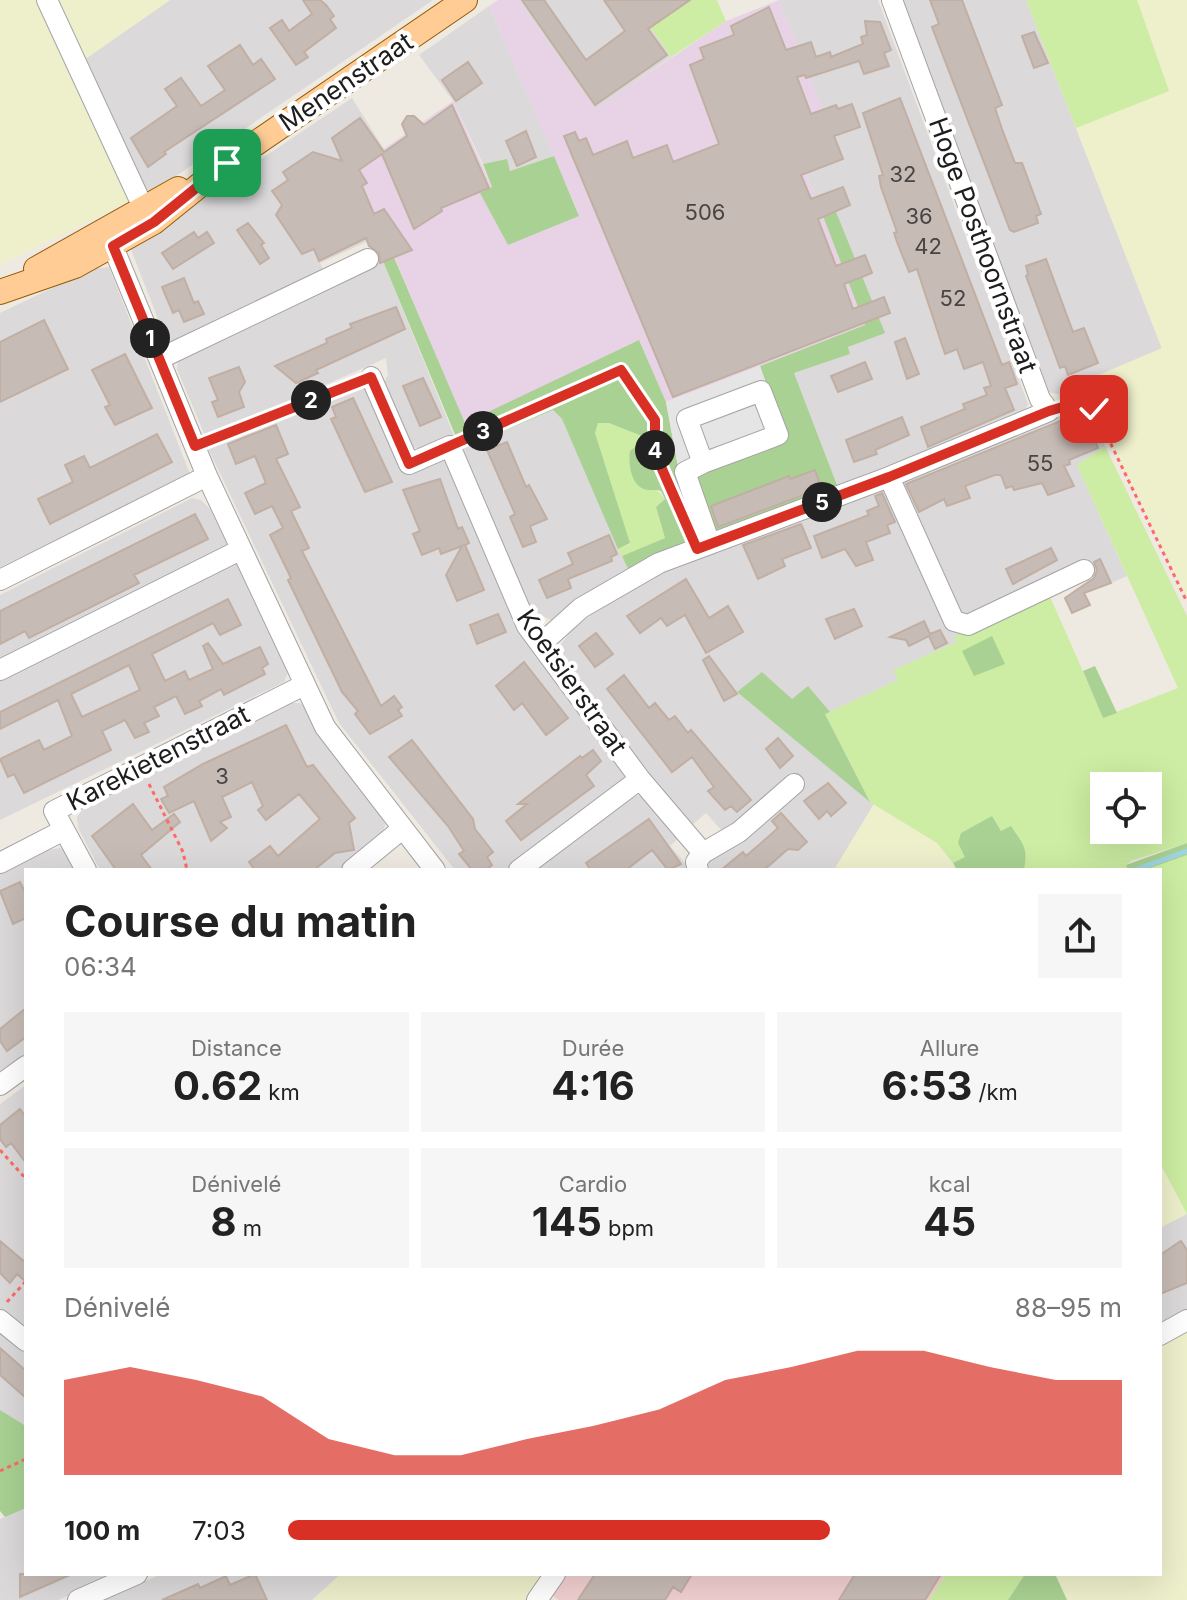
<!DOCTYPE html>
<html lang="fr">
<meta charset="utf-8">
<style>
body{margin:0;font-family:Inter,sans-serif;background:#f6f6f6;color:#222;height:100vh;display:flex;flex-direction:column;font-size:30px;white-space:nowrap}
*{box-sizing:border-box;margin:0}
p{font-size:26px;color:#767676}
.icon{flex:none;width:44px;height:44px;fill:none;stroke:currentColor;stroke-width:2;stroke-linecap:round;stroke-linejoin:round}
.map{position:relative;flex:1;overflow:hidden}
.sheet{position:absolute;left:24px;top:868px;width:1138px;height:708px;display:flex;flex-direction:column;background:#fff;border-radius:0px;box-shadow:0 8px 32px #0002}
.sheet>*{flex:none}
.fabs{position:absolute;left:1090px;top:772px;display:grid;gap:16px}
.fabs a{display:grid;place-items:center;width:72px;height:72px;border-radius:0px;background:#fff;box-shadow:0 8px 32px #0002;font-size:40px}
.pin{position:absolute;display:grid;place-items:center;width:68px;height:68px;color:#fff;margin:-34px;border-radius:16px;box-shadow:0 4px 12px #0006}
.km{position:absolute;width:40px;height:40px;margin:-20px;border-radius:50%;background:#222;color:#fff;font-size:22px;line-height:40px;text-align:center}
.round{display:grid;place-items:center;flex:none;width:84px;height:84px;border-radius:0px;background:#f6f6f6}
.summary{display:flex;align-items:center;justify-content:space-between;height:136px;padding:0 40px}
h1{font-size:44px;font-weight:700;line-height:60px}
.metrics{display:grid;grid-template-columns:repeat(3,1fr);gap:12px;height:136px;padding:8px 40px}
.metrics div{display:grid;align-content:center;border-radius:0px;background:#f6f6f6;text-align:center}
.metrics b{font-size:40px;font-weight:700}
.metrics small{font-size:22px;font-weight:400}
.metrics p{font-size:22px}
.chart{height:224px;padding:16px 40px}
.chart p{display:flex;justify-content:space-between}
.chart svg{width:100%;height:144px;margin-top:8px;fill:#d93025;opacity:.7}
ul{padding:0 40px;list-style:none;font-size:26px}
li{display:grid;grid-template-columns:128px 96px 1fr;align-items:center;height:60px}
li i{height:20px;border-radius:10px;background:#d93025}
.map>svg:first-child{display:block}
</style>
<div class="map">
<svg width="1187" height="1600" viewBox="0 0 1187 1600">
<rect width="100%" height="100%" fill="#efeae1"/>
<path fill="#dbd9da" d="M170,0H433L154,191L141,189L81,62Z
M518,0H632L671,57L595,110Z
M779,0H878L1028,404L1024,412L1017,415L837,485L794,373L850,354L848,347L884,332L821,211L793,140L829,126Z
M903,0H1026L1162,349L1061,395L1047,392Z
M489,6L554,156L510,171L506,160L483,164L453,101L419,55Z
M352,98L384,149L347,175L373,239L320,263L324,271L169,347L130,247Z
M383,261L455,438L421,449L408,446L382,386L388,375L386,358L206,438L177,369L178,359Z
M109,267L190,474L0,567V313L92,269Z
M366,381L408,473L438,459L449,461L523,634L626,775L625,781L508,870H455L339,723L206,444Z
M1076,408L1085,412L1105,446L1077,465L1127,576L1100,588L1090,572L971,620L957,616L895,483Z
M553,410L562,419L628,569L554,622L529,608L461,449Z
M891,485L962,633L957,642L894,670L898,680L830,712L808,687L792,699L737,692L874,804L834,870H698L731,841L706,813L691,826L625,743L559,654V647L570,632L610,600L646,578Z
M192,498L201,500L210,509L289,670L284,682L0,820V595Z
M290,703H300L309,710L381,815L385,825L382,836L339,870H100L78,828L77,817L84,808Z
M635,796H643L679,838L670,846L691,870H534L621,803Z
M60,848L67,851L78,870H26V1054L0,1074V874L47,850Z
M26,1085V1332L0,1311V1104Z
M1187,1213V1313L1160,1328V1228Z
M0,1326L26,1348V1426L0,1410Z
M26,1508V1574H118L58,1600H0V1519Z
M162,1574H341L312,1600H100Z"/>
<path fill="#f1cfd0" d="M562,1574H946L929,1600H559L548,1593Z"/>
<path fill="#e8d3e6" d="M498,0H518L595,109L726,21L779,0L830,127L793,140L866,325L666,402L639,340L465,424L394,256L346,175L453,101L492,187L481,192L579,215L489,6Z"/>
<path fill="#eeefcb" d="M0,0H40L130,201L0,265Z
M52,0H170L81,62Z
M1137,0H1187V597L1082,382L1162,348L1076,128L1168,91Z
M874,804L937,843L957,870H834Z
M1160,1163L1187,1214L1160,1228Z
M1187,1331V1600H1067L1055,1574H1160V1348Z
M341,1574H547L527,1600H312Z"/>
<path fill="#cceda3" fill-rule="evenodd" d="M632,0H717L726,21L671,57Z
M1026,0H1137L1169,91L1076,128Z
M598,423H609L648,438L655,488L665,499L656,507L665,538L622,556L618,549L630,544L595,433Z
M1105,446L1187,616V843L1131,861L1126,865L1128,870H1024L992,817L961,833L966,857L953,863L937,843L870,802L825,714L898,680L893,670L957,642L954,637L1048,592L1103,717L1178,688L1077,465ZM1104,786H1148V830H1104Z
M1187,855V1214L1160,1163V870H1145Z
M946,1574H1025L1008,1600H929Z"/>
<path fill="#a9d193" d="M554,156L579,216L508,245L480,193L492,187L483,164L507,159L510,171Z
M834,207L885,333L848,347L850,354L794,373L837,485L712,533L691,476L785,439L760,366L865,325L821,211Z
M393,255L465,423L639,340L666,402L679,472L702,536L628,569L622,556L665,538L656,507L665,499L661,491C657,489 653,491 648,490C631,488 628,464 630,451L647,438L609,423H598L595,433L630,543L618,549L562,419L553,410L461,449L383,261Z
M992,636L1005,664L974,676L962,651Z
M1095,666L1117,713L1103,718L1083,671Z
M762,672L792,699L808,686L830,712L825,714L870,802L737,692Z
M992,816L1001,831L1011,826C1024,846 1028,847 1024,870H957L953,863L965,857L958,843L961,833Z
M1187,843V855L1145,870H1128L1126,865Z
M0,1410L26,1426V1508L5,1517L0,1511Z
M1025,1574H1055L1067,1600H1008Z"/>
<path fill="#e5e5e5" d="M760,366L785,439L679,472L666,402Z"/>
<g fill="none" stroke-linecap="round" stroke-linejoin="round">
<path stroke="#9fd5e0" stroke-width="5" d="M1135,870L1187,851"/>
</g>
<path fill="#c7bbb5" stroke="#c1afa3" stroke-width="2" fill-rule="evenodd" d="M303,0H320L326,5L334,16L330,19L336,28L304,52L308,57L296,65L270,28L282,20L289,31L312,14Z
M522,0H544L586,60L625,31L604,0H690L648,29L667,55L595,105Z
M930,0H962L1002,105L995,108L1002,129L1015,163H1022L1041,214L1036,216L1038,223L1014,232L1010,230L932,27L939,24Z
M769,7L786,50L811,42L816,57L830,52L831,57L858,46L863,44L861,37L867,35L865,21L880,22L891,50L884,53L889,66L864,74L859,61L806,78L805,75L797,77L811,114L836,105L838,109L852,104L860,127L834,136L843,159L801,175L811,199L843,187L850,205L818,219L836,266L865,255L872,273L844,284L853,309L884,297L890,313L673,397L564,136L575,132L579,141L586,138L593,155L627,141L633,158L667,145L673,162L719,144L690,65L704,59L700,48L734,35L731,26Z
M1034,32L1048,63L1034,68L1022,36Z
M240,45L253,65L261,59L275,79L164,152L166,154L148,167L131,138L177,106L165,89L181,78L201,106L225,90L208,66Z
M468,62L482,83L456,101L442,80Z
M900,98L1002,365L1009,362L1017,384L1005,388L1014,410L928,447L921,427L965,409L963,404L987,395L984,388L991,386L983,362L964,369L957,349L945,354L917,269L909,272L897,242L894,233L897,232L881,187L879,176L883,175L863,113Z
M452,105L489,188L441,208L442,211L414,229L382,154L359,170L367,183L362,186L374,214L384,209L412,250L380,263L379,253L369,246L366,238L319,261L314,249L302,254L276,215L282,205L272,191L288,180L283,172L313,152L342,161L332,138L360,118L384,152L407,136L402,124L407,116H414L424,125Z
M526,131L536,157L517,166L506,141Z
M248,223L264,243L261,245L269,258L260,264L237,230Z
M194,232L198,238L207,232L214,243L173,269L162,253Z
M1046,259L1073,332L1084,328L1098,363L1068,375L1065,366L1060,368L1026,276L1028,274L1026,266Z
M184,278L194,303L198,301L204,314L184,322L179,310L173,313L162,287Z
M396,307L405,329L316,370L318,373L296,383L275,366L327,343L326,339L352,328L350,324Z
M44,320L68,369L0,402V342Z
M905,338L919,374L907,379L895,342Z
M125,354L152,408L115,425L105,407L110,405L92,370Z
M865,362L872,379L838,392L831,376Z
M239,367L245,382L239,392L244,407L218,417L212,402L218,400L209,378Z
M423,378L441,417L420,426L403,386Z
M353,398L392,482L365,492L331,419L336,417L332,407Z
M902,417L909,435L875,450L877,454L854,462L846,440Z
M1070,417L1072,423L1086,417L1098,448L1069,460L1070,464L1064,466L1074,486L1048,495L1042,483L1014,490L1012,486L1006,488L1001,475H995L965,486L970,498L947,506L944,499L919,512L906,484Z
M276,425L288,454L276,459L300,507L291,511L309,548L302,551L381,706L394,696L402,707L398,710L402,716L370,734L355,714L358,711L342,692L288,580L291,578L270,535L283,528L272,506L255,514L245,493L266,483L255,456L236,464L228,444Z
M157,434L172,462L50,524L38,499L73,482L65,465L84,456L90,468Z
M507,442L526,487L529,485L547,519L530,526L536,542L523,547L510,517L515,514L487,450Z
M815,470L820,484L813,487L814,491L718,527L711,506L789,476L790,479Z
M440,479L458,529L462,527L469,543L465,545L484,590L457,601L446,575L462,546L441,554L439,548L422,555L413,534L420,531L403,490Z
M882,493L895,522L887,525L890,533L866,542L873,560L856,566L845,549L822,558L814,536L869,515L867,511L879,506L875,496Z
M195,514L208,539L134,575L139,583L29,638L25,631L0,644V611Z
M801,524L811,548L782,559L785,566L758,579L743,545Z
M609,535L617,554L611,557L612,561L568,579L571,588L547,598L539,580L573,564L568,553Z
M1051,548L1057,560L1013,584L1006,569Z
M1100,559L1111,583L1084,593L1090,605L1072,613L1065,598L1094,578L1097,570L1094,562Z
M686,579L709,618L728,606L743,632L706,653L685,615L667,626L661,618L640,633L627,616Z
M228,599L241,625L220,635L213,623L152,654L165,681L185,671L189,680L213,669L203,646L208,643L223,664L260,647L268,664L262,668L265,674L224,695L221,689L199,701L202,706L185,714L176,696L154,707L159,716L144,723L149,732L135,738L125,720L102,731L111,750L24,793L14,774L8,777L0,759L39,740L44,750L72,736L58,700L0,729V712ZM129,665L140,690L82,717L71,694Z
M854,609L862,626L835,639L826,619Z
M498,614L506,632L477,644L470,625Z
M924,621L930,634L940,630L947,643L935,649L929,636L909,646L906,640L890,637Z
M596,633L613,654L595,667L579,646Z
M709,656L737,694L724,701L703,660Z
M524,662L568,718L546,735L522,703L514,710L496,686Z
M624,675L649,708L655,703L669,720L675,716L688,733L691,730L751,800L737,812L731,806L725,810L708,791L714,787L692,757L672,772L607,689Z
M286,725L307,767L313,765L355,818L349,823L354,850L335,853L314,870H255L249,862L270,846L278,856L320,819L299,794L266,820L258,810L263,806L252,782L222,797L231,817L220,822L227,828L211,841L194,801L169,813L161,799L168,796L164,787L203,764Z
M778,738L793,756L780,768L766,749Z
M412,740L473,819L475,829L493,852L487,857L492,865L486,870H472L459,854L464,851L448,826L389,757Z
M593,750L601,761L586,775L594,786L521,840L506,821L527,804H518L580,756L582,758Z
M828,783L846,803L831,816L827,811L819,819L804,801Z
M133,804L152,830L174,814L180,822L141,855L152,870H116L92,836Z
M781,813L807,842L798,850L788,849L764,870H721L743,852L746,856L768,837L778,828L772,821Z
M649,819L681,864L668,870L652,850L626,870H591L586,863Z
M20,882L26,894V918L13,924L0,891Z
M26,1008V1037L7,1051L0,1041V1029Z
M20,1109L26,1117V1163L11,1143L6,1147L0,1139V1125Z
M0,1241L26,1263V1282L17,1274L10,1283L0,1273Z
M1181,1241L1187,1250V1283L1160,1294V1255Z
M0,1348L26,1371V1398L0,1375Z
M20,1574H72L20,1597Z
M255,1574L267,1600H162L198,1584L200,1588L226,1576L230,1585Z
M595,1574H692L681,1592L673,1587L665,1600H578Z
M855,1574H941L925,1600H839Z"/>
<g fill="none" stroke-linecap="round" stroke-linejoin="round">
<g stroke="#a4a4a4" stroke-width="22">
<path id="minor" d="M47,0L143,207
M107,232L207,476L325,727L435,870
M159,359L368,259
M371,377L409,464L450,446L527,626L640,779L703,853L696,862L698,870
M703,463L778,435L761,391L687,419L703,463L685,472L710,544
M889,477L954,621L968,625L1084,570
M0,580L207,476
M541,644L581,608L659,563L889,477L1049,411L1040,399L892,0
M0,670L240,550
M703,853L739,832L794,784
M0,863L64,830
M86,870L54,811L304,685
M352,870L402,829
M519,870L640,779
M0,1085L26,1066
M0,1320L26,1341
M1160,1335L1187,1320
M78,1600L137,1574
M537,1600L555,1574"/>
</g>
<g stroke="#955b00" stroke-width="26">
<path id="major" d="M36,269L178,189
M0,292L75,266L154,222L227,163L465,0"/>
</g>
<path stroke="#ff6a62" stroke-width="3" stroke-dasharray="4 4" stroke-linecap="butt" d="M1064,407L1083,401L1094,409L1187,602
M466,439L621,370L655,420V453L668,483
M210,440L355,383
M149,784L183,852L187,870
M0,1150L26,1179
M7,1302L26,1281
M0,1471L26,1459"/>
<use href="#minor" stroke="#fff" stroke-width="20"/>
<use href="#major" stroke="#ffcc96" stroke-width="24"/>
</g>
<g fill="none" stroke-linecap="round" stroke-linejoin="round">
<g stroke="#fff" stroke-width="16">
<path id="route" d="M227,163L154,222L113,246L195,446L371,377L409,464L621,370L655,420V453L697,549L889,477L1049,411L1083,401L1094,409"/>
</g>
<use href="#route" stroke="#d93025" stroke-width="10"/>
</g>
<g text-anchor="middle" stroke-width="8" stroke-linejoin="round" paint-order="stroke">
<g font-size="22" fill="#484443">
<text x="903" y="182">32</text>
<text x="705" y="220">506</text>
<text x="919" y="224">36</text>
<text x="928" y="254">42</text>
<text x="953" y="306">52</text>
<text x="1040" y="471">55</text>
<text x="222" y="784">3</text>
</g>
<g font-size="26" fill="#1d1d1d" stroke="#fff">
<text transform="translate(346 82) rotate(-34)" y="9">Menenstraat</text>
<text transform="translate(983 245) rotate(70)" y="9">Hoge Posthoornstraat</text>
<text transform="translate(572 682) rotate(55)" y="9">Koetsierstraat</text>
<text transform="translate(158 758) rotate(-27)" y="9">Karekietenstraat</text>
</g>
</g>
</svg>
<div class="fabs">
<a><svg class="icon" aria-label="locate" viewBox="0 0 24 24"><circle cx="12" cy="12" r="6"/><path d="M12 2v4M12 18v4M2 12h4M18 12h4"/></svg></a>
</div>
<div class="pin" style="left:227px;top:163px;background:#1e9e55"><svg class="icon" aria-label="arrive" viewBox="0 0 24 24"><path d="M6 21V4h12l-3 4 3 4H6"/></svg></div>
<div class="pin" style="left:1094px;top:409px;background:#d93025"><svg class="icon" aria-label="check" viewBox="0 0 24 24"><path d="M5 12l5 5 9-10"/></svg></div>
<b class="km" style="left:150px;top:338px">1</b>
<b class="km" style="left:311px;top:400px">2</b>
<b class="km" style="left:483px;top:431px">3</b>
<b class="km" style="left:655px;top:450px">4</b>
<b class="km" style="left:822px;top:502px">5</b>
<section class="sheet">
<div class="summary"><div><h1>Course du matin</h1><p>06:34</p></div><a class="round"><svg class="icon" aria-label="share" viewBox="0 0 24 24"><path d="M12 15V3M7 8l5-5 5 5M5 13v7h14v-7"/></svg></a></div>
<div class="metrics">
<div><p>Distance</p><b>0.62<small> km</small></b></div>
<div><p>Durée</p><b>4:16</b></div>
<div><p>Allure</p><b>6:53<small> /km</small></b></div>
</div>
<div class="metrics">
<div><p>Dénivelé</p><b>8<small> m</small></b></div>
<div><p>Cardio</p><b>145<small> bpm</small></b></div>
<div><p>kcal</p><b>45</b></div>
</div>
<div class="chart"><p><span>Dénivelé</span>88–95 m</p>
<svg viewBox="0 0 160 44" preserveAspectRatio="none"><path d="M0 44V15L10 11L20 15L30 20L40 33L50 38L60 38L70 33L80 29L90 24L100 15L110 11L120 6L130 6L140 11L150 15L160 15V44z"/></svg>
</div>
<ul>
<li><b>100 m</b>7:03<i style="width:65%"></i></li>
</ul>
</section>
</div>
